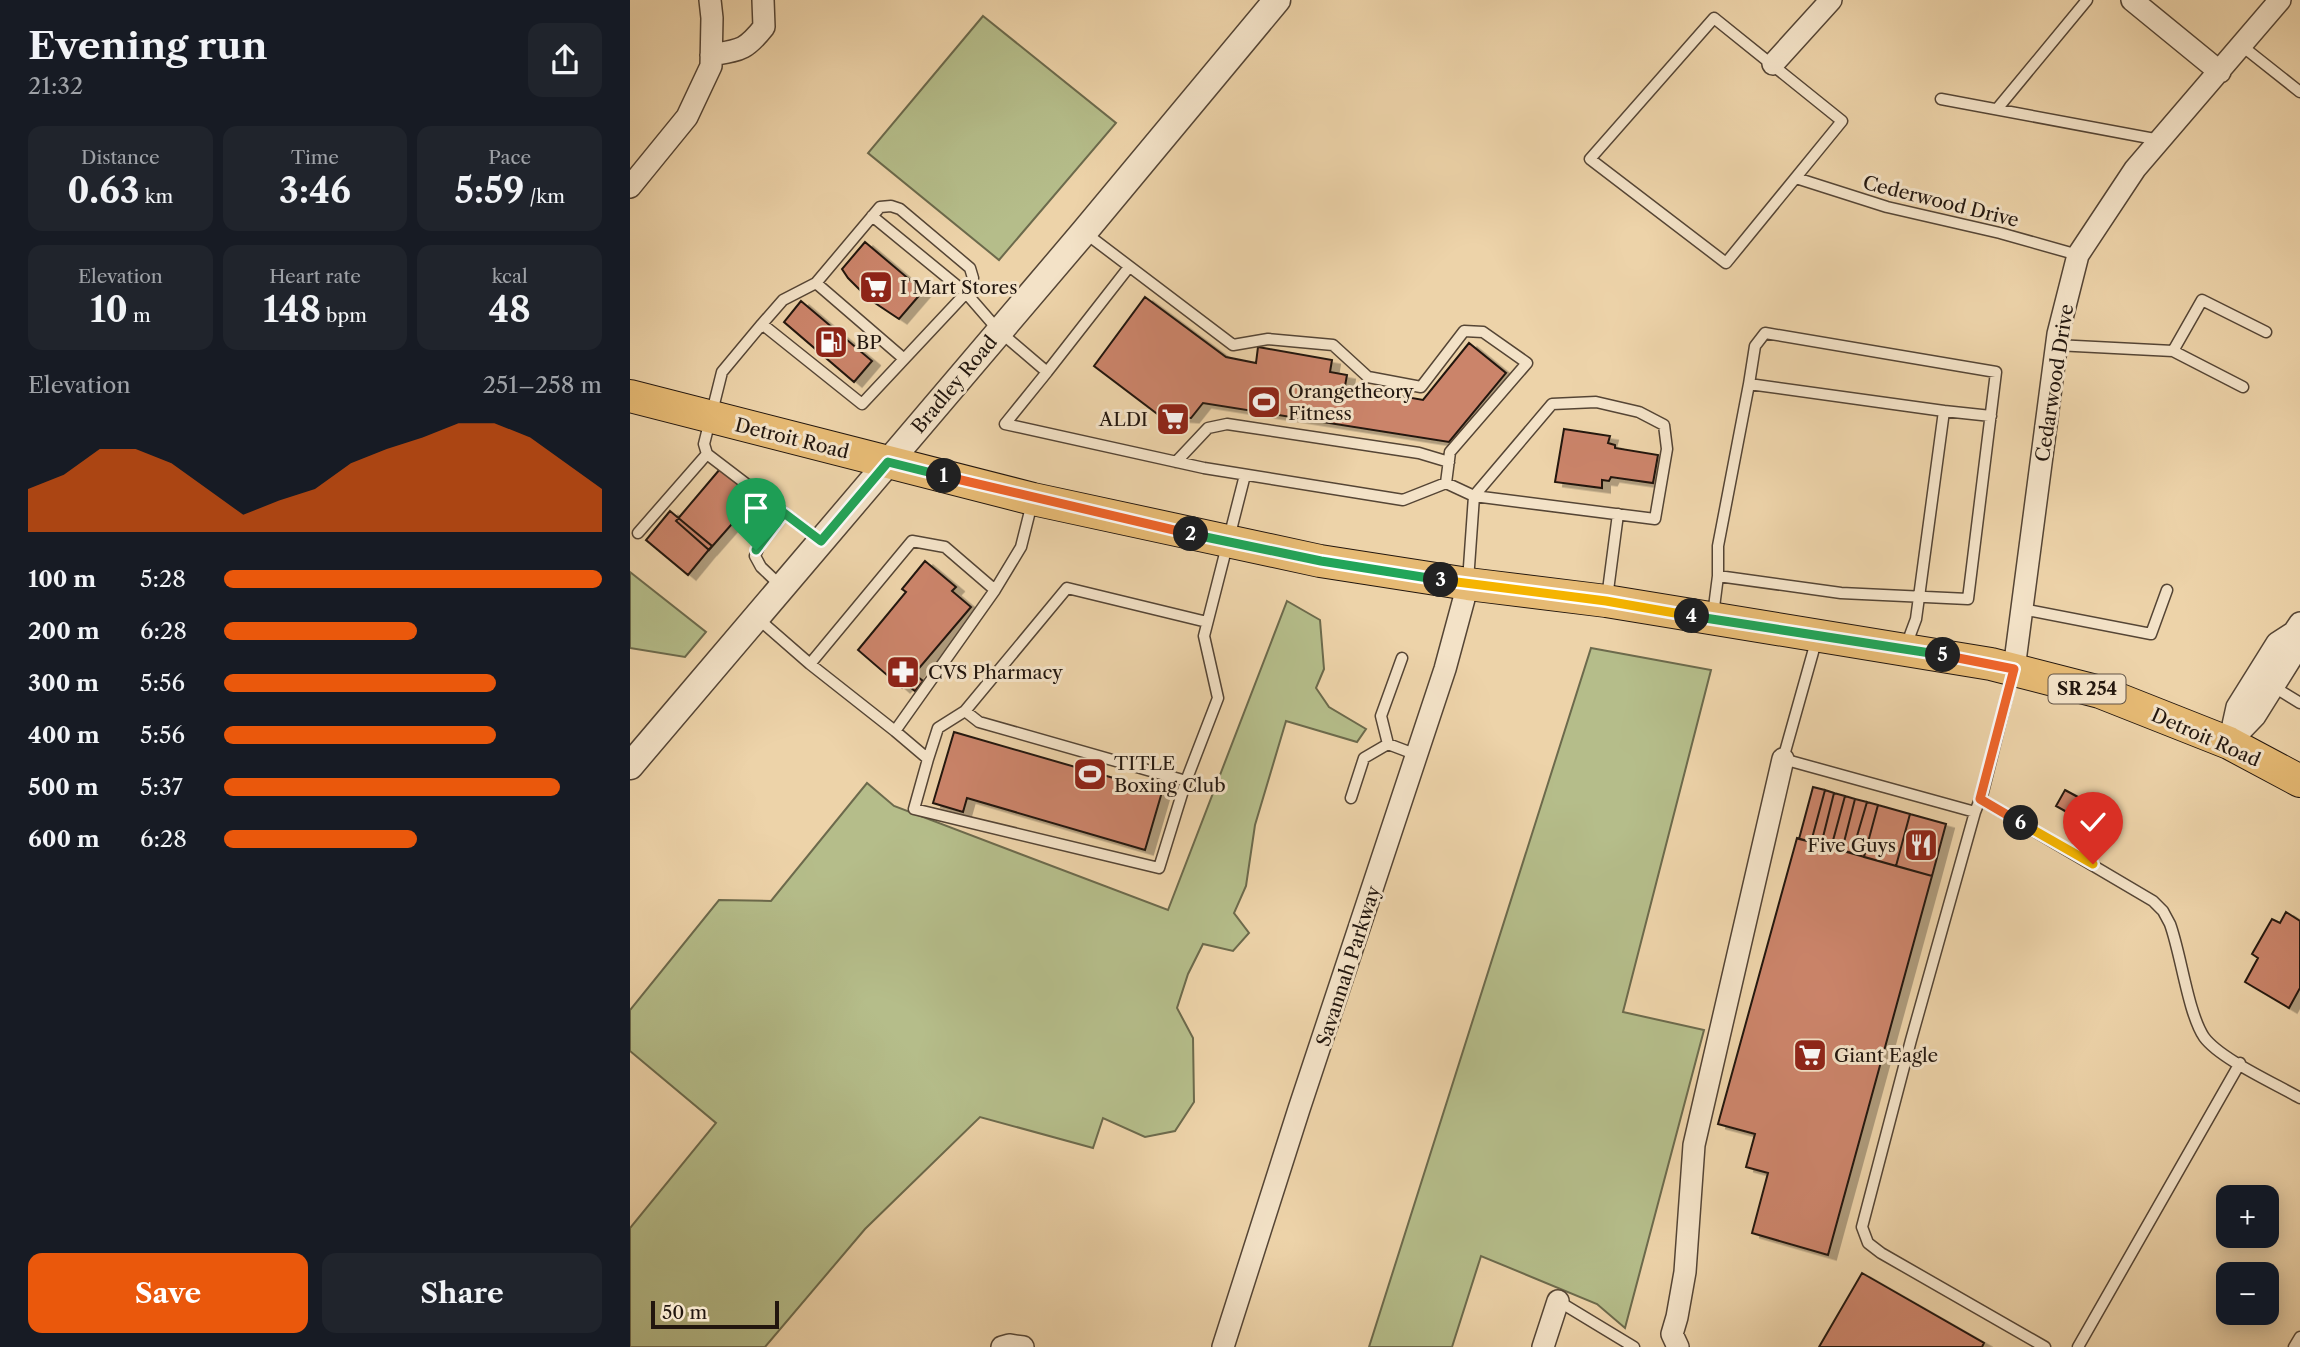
<!DOCTYPE html>
<meta charset="utf-8">
<style>
body{margin:0;font-family:"Libre Caslon Text",serif;background:#20242c;color:#f1f3f6;height:100vh;display:flex;flex-direction:column;font-size:26px;white-space:nowrap}
*{box-sizing:border-box;margin:0}
p{font-size:23px;color:#9ea1a6}
.icon{flex:none;width:38px;height:38px;fill:none;stroke:currentColor;stroke-width:2;stroke-linecap:round;stroke-linejoin:round}
.map{position:relative;flex:1;overflow:hidden}
.side{display:flex;flex-direction:column;background:#171b24;width:630px}
.side>*{flex:none}
.fabs{position:absolute;left:1586px;top:1185px;display:grid;gap:14px}
.fabs a{display:grid;place-items:center;width:63px;height:63px;border-radius:14px;background:#171b24;box-shadow:0 4px 18px #0003;font-size:35px}
.scale{position:absolute;left:21px;bottom:18px;width:128px;box-sizing:border-box;padding-left:7px;border:4px solid #22160e;border-top:0;font-size:19px;line-height:24px;white-space:nowrap;color:#22160e;-webkit-text-stroke:5px #f3e2c7;paint-order:stroke}
.pin{position:absolute;display:grid;place-items:center;width:60px;height:60px;color:#fff;margin:-72px -30px;border-radius:50% 50% 50% 0;rotate:-45deg;box-shadow:0 0 7px #0007}
.pin .icon{rotate:45deg}
.km{position:absolute;width:35px;height:35px;margin:-18px;border-radius:50%;background:#222;color:#fff;font-size:19px;line-height:35px;text-align:center}
.round{display:grid;place-items:center;flex:none;width:74px;height:74px;border-radius:14px;background:#20242c}
.summary{display:flex;align-items:center;justify-content:space-between;height:119px;padding:0 28px}
h1{font-size:38px;font-weight:700;line-height:52px}
.stats{display:grid;grid-template-columns:repeat(3,1fr);gap:10px;height:119px;padding:7px 28px}
.stats div{display:grid;align-content:center;border-radius:14px;background:#20242c;text-align:center}
.stats b{font-size:35px;font-weight:700}
.stats small{font-size:19px;font-weight:400}
.stats p{font-size:19px}
.chart{height:196px;padding:14px 28px}
.chart p{display:flex;justify-content:space-between}
.chart svg{width:100%;height:126px;margin-top:7px;fill:#ea580c;opacity:.7}
.button{display:flex;gap:14px;margin-top:auto;padding:14px 28px}
.button a{flex:1;height:80px;border-radius:14px;background:#ea580c;color:#fff;font-size:28px;font-weight:700;line-height:80px;text-align:center}
.button a+a{background:#20242c;color:#f1f3f6}
ul{padding:0 28px;list-style:none;font-size:23px}
li{display:grid;grid-template-columns:112px 84px 1fr;align-items:center;height:52px}
li i{height:18px;border-radius:9px;background:#ea580c}
main{display:flex;flex:1;min-height:0}
.map>svg:first-child{display:block}
</style>
<main>
<section class="side">
<div class="summary"><div><h1>Evening run</h1><p>21:32</p></div><a class="round"><svg class="icon" aria-label="share" viewBox="0 0 24 24"><path d="M12 15V3M7 8l5-5 5 5M5 13v7h14v-7"/></svg></a></div>
<div class="stats">
<div><p>Distance</p><b>0.63<small> km</small></b></div>
<div><p>Time</p><b>3:46</b></div>
<div><p>Pace</p><b>5:59<small> /km</small></b></div>
</div>
<div class="stats">
<div><p>Elevation</p><b>10<small> m</small></b></div>
<div><p>Heart rate</p><b>148<small> bpm</small></b></div>
<div><p>kcal</p><b>48</b></div>
</div>
<div class="chart"><p><span>Elevation</span>251–258 m</p>
<svg viewBox="0 0 160 44" preserveAspectRatio="none"><path d="M0 44V29L10 24L20 15L30 15L40 20L50 29L60 38L70 33L80 29L90 20L100 15L110 11L120 6L130 6L140 11L150 20L160 29V44z"/></svg>
</div>
<ul>
<li><b>100 m</b>5:28<i style="width:100%"></i></li>
<li><b>200 m</b>6:28<i style="width:51%"></i></li>
<li><b>300 m</b>5:56<i style="width:72%"></i></li>
<li><b>400 m</b>5:56<i style="width:72%"></i></li>
<li><b>500 m</b>5:37<i style="width:89%"></i></li>
<li><b>600 m</b>6:28<i style="width:51%"></i></li>
</ul>
<div class="button"><a>Save</a><a>Share</a></div>
</section>
<div class="map">
<svg width="1670" height="1347" viewBox="0 0 1670 1347">
<defs>
<filter id="shadow"><feDropShadow dx="8" dy="4.5" stdDeviation="0" flood-color="#0004"/></filter>
</defs>
<rect width="100%" height="100%" fill="#edd3a9"/>
<filter id="stains"><feTurbulence type="fractalNoise" baseFrequency=".00286" numOctaves="4"/><feColorMatrix values="0 0 0 0 .2 0 0 0 0 .09 0 0 0 0 .02 0 0 0 .5 -.17"/></filter>
<radialGradient id="worn" r=".72"><stop offset=".6" stop-color="#630" stop-opacity="0"/><stop offset="1" stop-color="#630" stop-opacity=".3"/></radialGradient>
<path fill="#b5bd8a" stroke="#6c6a4c" stroke-width="2" d="M353,16L486,123L369,260L238,153Z
M0,572L76,632L55,657L0,648Z
M657,601L690,620L694,669L686,688L699,707L736,729L727,742L656,721L625,825L616,886L604,913L619,933L603,951L573,944L558,974L547,1008L563,1038L564,1102L545,1131L515,1137L473,1118L463,1148L350,1117L235,1229L135,1347H0V1228L86,1123L0,1051V1010L89,900L141,901L237,783L264,806L538,910Z
M961,648L1081,670L993,1012L1074,1030L995,1328L967,1304L851,1256L822,1347H739Z"/>
<path fill="#cb846b" stroke="#22160e" stroke-width="2" filter="url(#shadow)" d="M235,242L293,291L269,319L239,299L218,278L212,269Z
M515,297L596,357L626,363L628,347L702,360L700,372L717,375L715,386L793,400L839,343L876,373L819,442L573,403L561,418L530,416L464,366Z
M171,301L242,361L224,382L154,322Z
M934,429L980,436L978,443L985,445V448L1028,455L1023,483L981,477L979,481L972,480V488L925,482Z
M90,469L123,496V500L79,550L46,521Z
M40,511L82,546L58,575L16,540Z
M295,561L326,587L322,591L341,607L284,674L293,681L285,691L276,684L272,688L228,650L276,592L272,589Z
M324,732L532,792L515,850L337,798L333,812L303,803Z
M1183,787L1195,790L1181,842L1169,839Z
M1195,790L1204,793L1191,845L1181,842Z
M1435,790L1483,816L1473,833L1464,828L1461,834L1453,829L1457,823L1426,806Z
M1204,793L1215,796L1201,848L1191,845Z
M1215,796L1225,799L1212,850L1201,848Z
M1225,799L1237,802L1222,853L1212,850Z
M1237,802L1248,805L1234,857L1222,853Z
M1248,805L1280,814L1266,866L1234,857Z
M1280,814L1316,824L1302,876L1266,866Z
M1167,838L1302,876L1198,1255L1122,1233L1138,1173L1116,1167L1125,1134L1088,1124Z
M1656,912L1670,921V988L1659,1008L1615,982L1628,958L1622,954L1642,919L1650,923Z
M1232,1273L1354,1343L1352,1347H1189Z"/>
<g fill="none" stroke-linecap="round" stroke-linejoin="round">
<g stroke="#554535" stroke-width="13">
<path id="service" d="M1084,18L1212,121L1096,263L960,159Z
M1612,46L1670,92
M1311,99L1530,140
M1367,109L1457,0
M1166,178L1257,207L1370,233L1448,255
M454,232L603,345L638,339L703,345L738,377L791,387L834,331L853,332L897,363L820,452L816,483
M186,283L250,207L261,206L270,209L340,268L343,278L336,293L242,216
M132,324L153,300L186,283L273,358
M1426,345L1543,351L1572,300L1636,332
M1543,351L1613,387
M417,372L499,267
M1119,384L1125,346L1135,333L1366,372L1338,599L1211,593L1088,576V546L1119,384L1314,411L1289,597L1286,619L1276,646
M1314,411L1361,416
M546,462L578,428L597,424L789,453L819,462
M8,533L77,454
M191,541L77,454L74,444L92,372L132,324L232,404L336,293L369,331L417,372L375,424L574,468L773,500L816,483L844,496L922,404L966,402L1009,412L1034,425L1037,449L1025,519L844,496L838,581
M152,587L131,567L125,556L130,544L154,513
M977,598L988,514
M1392,609L1521,634L1537,590
M1083,615L1088,576
M126,617L180,664L265,731L365,590L391,547L402,503
M1187,638L1153,759L1345,812
M772,658L751,716L758,744L787,755
M180,664L282,541L315,547L365,590
M1383,672L1353,792L1345,812L1281,1040L1232,1227L1238,1243L1251,1253L1415,1347
M1641,685L1670,703
M335,711L349,722L556,781
M265,731L298,759L284,809L529,868L556,781L588,698L574,636L615,475
M298,759L308,728L335,711L437,588L577,622
M721,798L734,758L758,744
M1350,799L1523,901L1533,911L1540,924C1551,954 1558,1013 1574,1037C1590,1059 1646,1084 1670,1098
M928,1301L1004,1347
M1448,1347L1610,1063
M1664,1347L1670,1337"/>
</g>
<g stroke="#554535" stroke-width="24">
<path id="minor" d="M1502,0L1590,72
M81,55C110,50 115,51 134,27L133,0
M1143,64L1201,0
M0,187L57,117L81,66L82,18L80,0
M1384,669L1428,334L1448,255L1505,169L1650,0
M1600,742L1625,716L1665,652L1664,632
M1599,743L1607,707L1647,643L1664,632L1670,623
M372,1347L379,1345L393,1347
M593,1347L669,1109L815,669L838,584
M913,1347L928,1301
M1048,1347L1042,1334L1047,1317L1055,1272L1064,1145L1153,759"/>
</g>
<g stroke="#554535" stroke-width="29">
<path id="tertiary" d="M0,766L454,232L647,0"/>
</g>
<g stroke="#22160e" stroke-width="34">
<path id="primary" d="M0,396L403,499L690,561L838,584L976,601L1361,664L1470,692L1599,743L1670,781"/>
</g>
<use href="#service" stroke="#f3e2c7" stroke-width="10"/>
<use href="#minor" stroke="#f3e2c7" stroke-width="21"/>
<use href="#tertiary" stroke="#f3e2c7" stroke-width="26"/>
<use href="#primary" stroke="#e6ba74" stroke-width="32"/>
</g>
<g fill="none" stroke-linecap="round" stroke-linejoin="round">
<g stroke="#fff" stroke-width="14">
<path id="split-1" d="M126,550L154,513L191,541L258,462L314,476"/>
</g>
<g stroke="#fff" stroke-width="14">
<path id="split-2" d="M314,476L561,534"/>
</g>
<g stroke="#fff" stroke-width="14">
<path id="split-3" d="M561,534L691,561L811,580"/>
</g>
<g stroke="#fff" stroke-width="14">
<path id="split-4" d="M811,580L976,601L1062,616"/>
</g>
<g stroke="#fff" stroke-width="14">
<path id="split-5" d="M1062,616L1313,655"/>
</g>
<g stroke="#fff" stroke-width="14">
<path id="split-6" d="M1313,655L1384,669L1350,799L1391,823"/>
</g>
<g stroke="#fff" stroke-width="14">
<path id="split-7" d="M1391,823L1463,864"/>
</g>
<use href="#split-1" stroke="#22a559" stroke-width="9"/>
<use href="#split-2" stroke="#f0652b" stroke-width="9"/>
<use href="#split-3" stroke="#22a559" stroke-width="9"/>
<use href="#split-4" stroke="#f5b400" stroke-width="9"/>
<use href="#split-5" stroke="#22a559" stroke-width="9"/>
<use href="#split-6" stroke="#f0652b" stroke-width="9"/>
<use href="#split-7" stroke="#f5b400" stroke-width="9"/>
</g>
<defs>
<g id="supermarket-square" transform="scale(1.75)"><rect x="-9" y="-9" width="18" height="18" rx="4" fill="#8f2418" stroke="#f3e2c7"/><path d="M-6-5.5h2.5l.6 2H6L4.5 2H-2.5L-4.4-4H-6ZM-1.5 3.2a1.3 1.3 0 1 0 .1 0ZM3 3.2a1.3 1.3 0 1 0 .1 0Z" fill="#fff"/></g>
<g id="fuel-square" transform="scale(1.75)"><rect x="-9" y="-9" width="18" height="18" rx="4" fill="#8f2418" stroke="#f3e2c7"/><path d="M-5.5-6h7V0h2V4h1.3V-2.5L3-4.5l.8-.8L6-3V5H2.5V1h-1V6h-7ZM-4.2-4.7v3.2H.2V-4.7Z" fill="#fff"/></g>
<g id="stadium-square" transform="scale(1.75)"><rect x="-9" y="-9" width="18" height="18" rx="4" fill="#8f2418" stroke="#f3e2c7"/><path d="M0-5a6.5 5 0 1 0 0 10a6.5 5 0 1 0 0-10ZM-3.5-1.8h7v3.6h-7Z" fill="#fff"/></g>
<g id="pharmacy-square" transform="scale(1.75)"><rect x="-9" y="-9" width="18" height="18" rx="4" fill="#8f2418" stroke="#f3e2c7"/><path d="M-2-6h4v4h4v4h-4v4h-4v-4h-4v-4h4Z" fill="#fff"/></g>
<g id="restaurant-square" transform="scale(1.75)"><rect x="-9" y="-9" width="18" height="18" rx="4" fill="#8f2418" stroke="#f3e2c7"/><path d="M-5-6h1v4h1v-4h1v4h1v-4h1v5L-1.5 .5V6h-2V.5L-5-1ZM5-6V6H3V1.5H1.5Q1.5-4 5-6Z" fill="#fff"/></g>
</defs>
<g fill-rule="evenodd">
<use href="#supermarket-square" x="246" y="287"/>
<use href="#fuel-square" x="201" y="342"/>
<use href="#stadium-square" x="634" y="402"/>
<use href="#supermarket-square" x="543" y="419"/>
<use href="#pharmacy-square" x="273" y="672"/>
<use href="#stadium-square" x="460" y="774"/>
<use href="#restaurant-square" x="1291" y="845"/>
<use href="#supermarket-square" x="1180" y="1055"/>
</g>
<g text-anchor="middle" stroke-width="6" stroke-linejoin="round" paint-order="stroke">
<rect fill="#f3e2c7" stroke="#615346" stroke-width="2" x="1418.5" y="674.5" width="77" height="29" rx="5"/>
<g font-size="18" font-weight="bold" fill="#22160e">
<text x="1457" y="695">SR 254</text>
</g>
<g font-size="19" fill="#22160e" stroke="#f3e2c7">
<text transform="translate(1311 201) rotate(14)" y="7">Cederwood Drive</text>
<text transform="translate(1424 383) rotate(-81)" y="7">Cedarwood Drive</text>
<text transform="translate(324 384) rotate(-50)" y="7">Bradley Road</text>
<text transform="translate(162 438) rotate(14)" y="7">Detroit Road</text>
<text transform="translate(1576 737) rotate(24)" y="7">Detroit Road</text>
<text transform="translate(718 966) rotate(-72)" y="7">Savannah Parkway</text>
</g>
<g font-size="19" fill="#22160e" stroke="#f3e2c7" text-anchor="start">
<text x="270" y="294">I Mart Stores</text>
<text x="226" y="349">BP</text>
<text x="658" y="398">Orangetheory<tspan x="658" dy="22">Fitness</tspan></text>
<text x="518" y="426" text-anchor="end">ALDI</text>
<text x="298" y="679">CVS Pharmacy</text>
<text x="484" y="770">TITLE<tspan x="484" dy="22">Boxing Club</tspan></text>
<text x="1266" y="852" text-anchor="end">Five Guys</text>
<text x="1204" y="1062">Giant Eagle</text>
</g>
</g>
<rect width="100%" height="100%" filter="url(#stains)"/>
<rect width="100%" height="100%" fill="url(#worn)"/>
</svg>
<div class="fabs">
<a>+</a>
<a>−</a>
</div>
<div class="scale">50 m</div>
<div class="pin" style="left:126px;top:550px;background:#1e9e55"><svg class="icon" aria-label="arrive" viewBox="0 0 24 24"><path d="M6 21V4h12l-3 4 3 4H6"/></svg></div>
<div class="pin" style="left:1463px;top:864px;background:#d93025"><svg class="icon" aria-label="check" viewBox="0 0 24 24"><path d="M5 12l5 5 9-10"/></svg></div>
<b class="km" style="left:314px;top:476px">1</b>
<b class="km" style="left:561px;top:534px">2</b>
<b class="km" style="left:811px;top:580px">3</b>
<b class="km" style="left:1062px;top:616px">4</b>
<b class="km" style="left:1313px;top:655px">5</b>
<b class="km" style="left:1391px;top:823px">6</b>
</div>
</main>
